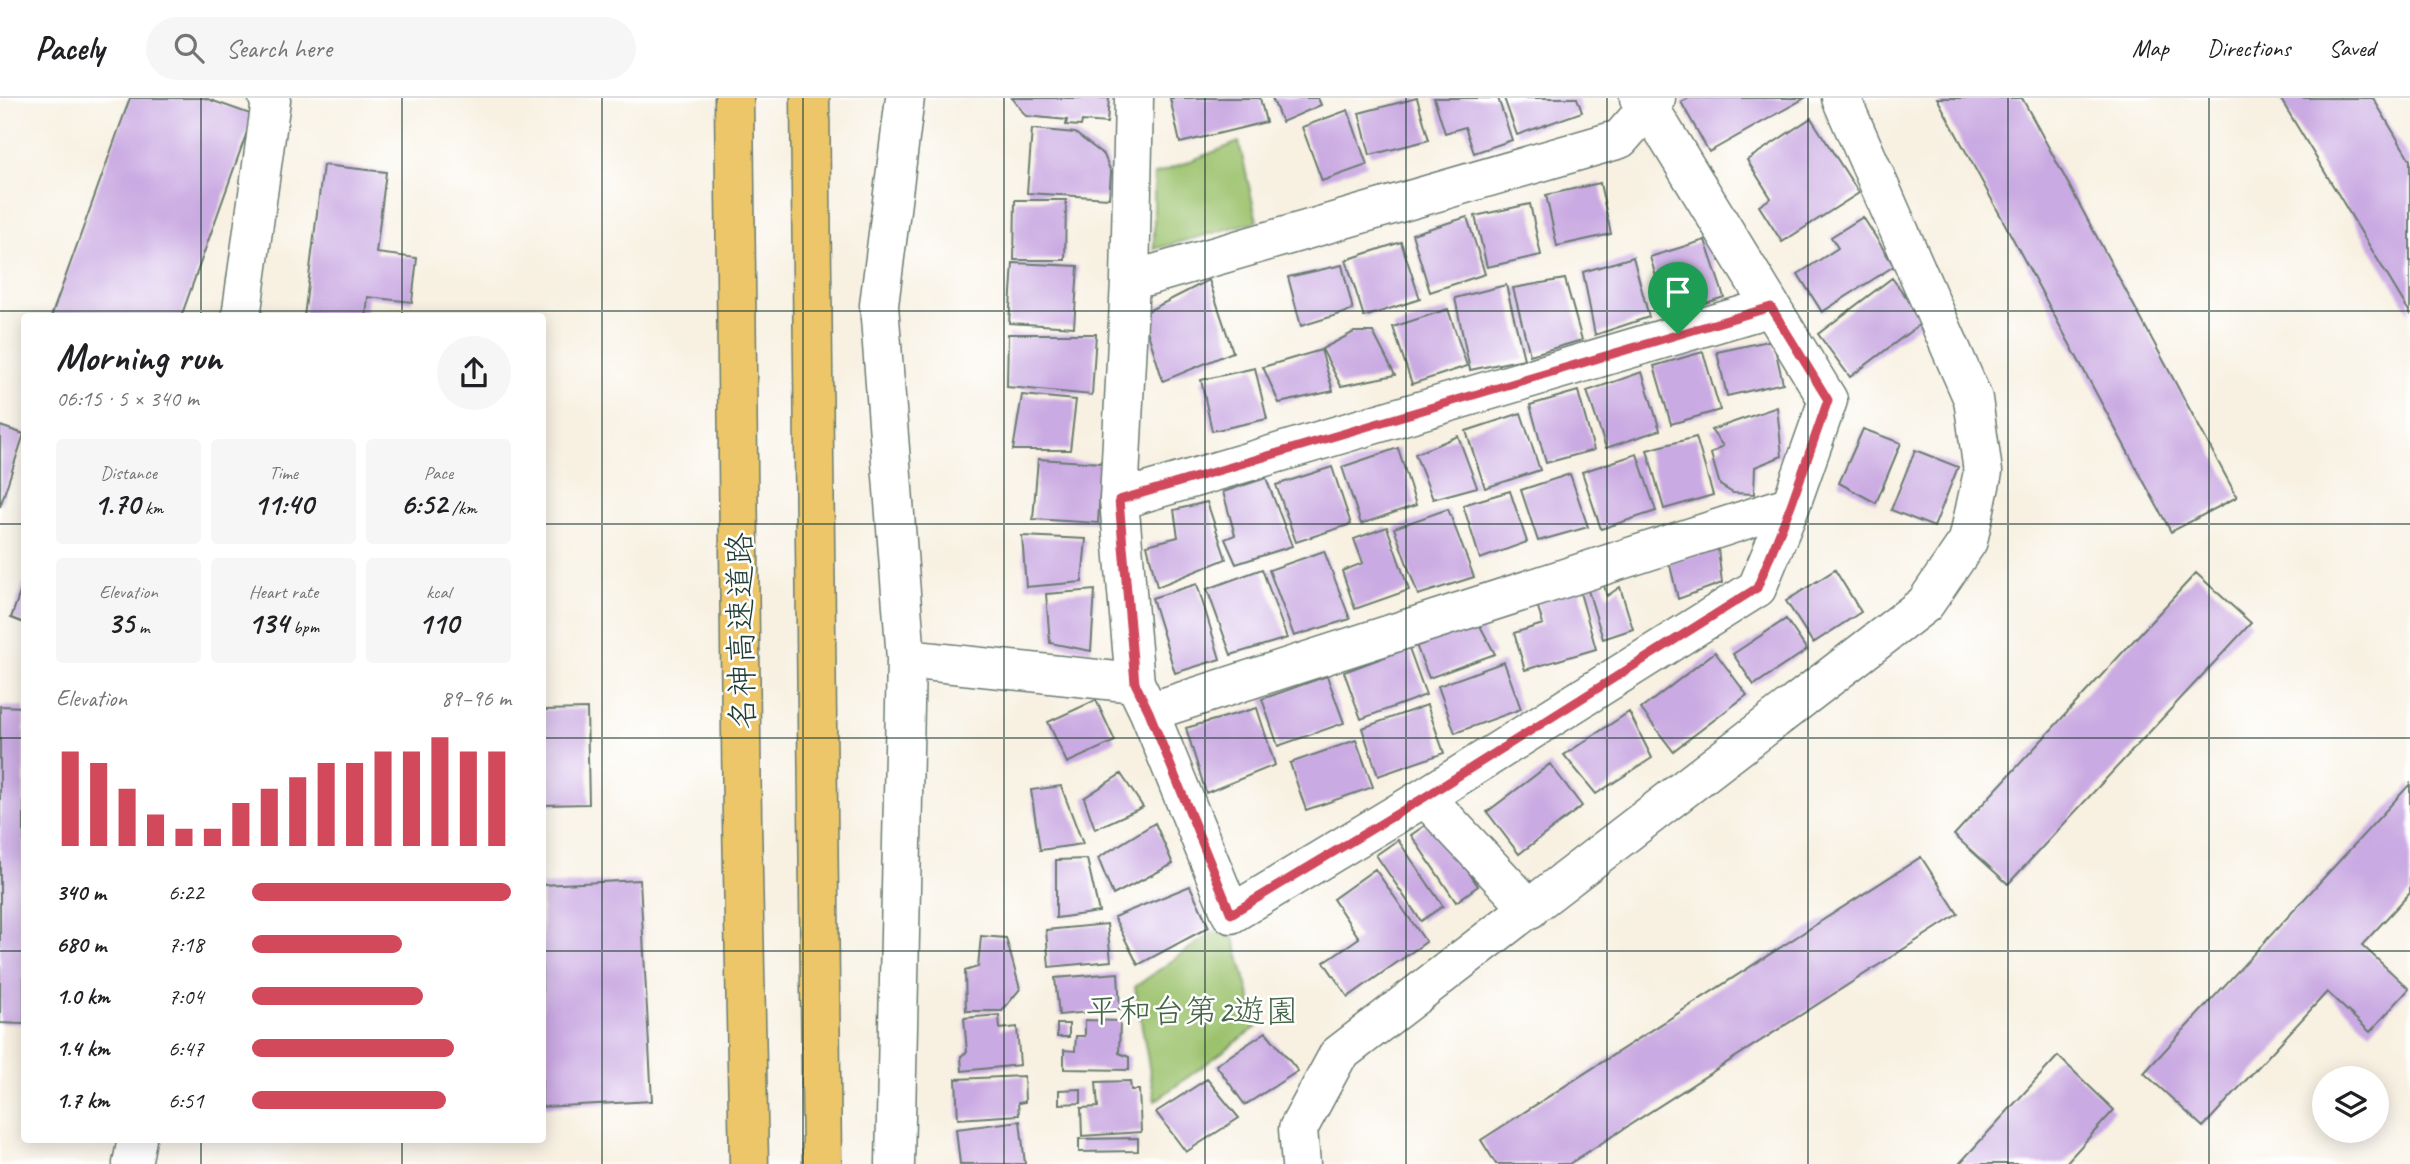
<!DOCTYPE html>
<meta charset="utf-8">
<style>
body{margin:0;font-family:Caveat,"Klee One",sans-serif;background:#f6f6f6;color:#202124;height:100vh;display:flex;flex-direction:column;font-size:26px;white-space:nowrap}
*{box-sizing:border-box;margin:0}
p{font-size:23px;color:#757577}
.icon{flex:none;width:38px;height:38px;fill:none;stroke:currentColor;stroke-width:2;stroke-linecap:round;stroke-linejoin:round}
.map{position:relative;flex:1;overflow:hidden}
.side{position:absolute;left:21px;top:215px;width:525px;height:830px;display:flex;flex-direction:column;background:#fff;border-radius:7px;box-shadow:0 4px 18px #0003}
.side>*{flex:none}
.controls{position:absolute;left:2312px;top:968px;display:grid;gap:14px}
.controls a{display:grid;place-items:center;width:77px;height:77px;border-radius:50%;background:#fff;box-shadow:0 4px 18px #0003;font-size:35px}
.pin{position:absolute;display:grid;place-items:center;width:60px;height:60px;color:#fff;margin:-72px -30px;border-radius:50% 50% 50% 0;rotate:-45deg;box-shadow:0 0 7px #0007}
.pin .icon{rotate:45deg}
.round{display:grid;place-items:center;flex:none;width:74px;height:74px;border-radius:37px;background:#f6f6f6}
.overview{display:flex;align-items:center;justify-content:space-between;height:119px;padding:0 35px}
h1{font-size:38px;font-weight:700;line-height:52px}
.metrics{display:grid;grid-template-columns:repeat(3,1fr);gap:10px;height:119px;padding:7px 35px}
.metrics div{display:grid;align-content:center;border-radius:7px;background:#f6f6f6;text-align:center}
.metrics b{font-size:30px;font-weight:700}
.metrics small{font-size:19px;font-weight:400}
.metrics p{font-size:19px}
.chart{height:196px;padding:14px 35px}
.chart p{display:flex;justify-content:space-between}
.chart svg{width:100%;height:126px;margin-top:7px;stroke:#d1495b;stroke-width:6}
ul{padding:0 35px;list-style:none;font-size:23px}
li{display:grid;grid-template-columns:112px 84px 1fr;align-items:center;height:52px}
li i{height:18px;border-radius:9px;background:#d1495b}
header{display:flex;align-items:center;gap:42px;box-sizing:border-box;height:98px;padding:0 35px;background:#fff;border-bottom:2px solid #e0e0e0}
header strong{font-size:33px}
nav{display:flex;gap:38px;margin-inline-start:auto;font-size:24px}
.search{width:490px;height:63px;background:#f6f6f6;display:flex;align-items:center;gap:18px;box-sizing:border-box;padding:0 24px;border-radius:38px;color:#757577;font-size:26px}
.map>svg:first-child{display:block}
</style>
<header>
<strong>Pacely</strong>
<div class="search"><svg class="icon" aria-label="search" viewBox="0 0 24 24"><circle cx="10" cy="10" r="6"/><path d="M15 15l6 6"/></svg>Search here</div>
<nav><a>Map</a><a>Directions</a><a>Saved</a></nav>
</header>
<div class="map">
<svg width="2410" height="1066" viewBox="0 0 2410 1066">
<rect width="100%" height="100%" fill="#fff"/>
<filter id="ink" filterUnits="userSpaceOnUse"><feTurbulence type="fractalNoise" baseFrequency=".0143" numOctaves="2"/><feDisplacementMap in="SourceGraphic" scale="14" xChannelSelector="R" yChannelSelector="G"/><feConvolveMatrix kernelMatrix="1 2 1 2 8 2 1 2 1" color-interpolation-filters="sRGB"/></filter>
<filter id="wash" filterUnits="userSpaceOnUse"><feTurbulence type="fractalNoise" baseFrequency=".00686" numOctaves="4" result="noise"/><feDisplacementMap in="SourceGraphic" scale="28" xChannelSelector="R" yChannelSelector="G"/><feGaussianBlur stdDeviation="1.57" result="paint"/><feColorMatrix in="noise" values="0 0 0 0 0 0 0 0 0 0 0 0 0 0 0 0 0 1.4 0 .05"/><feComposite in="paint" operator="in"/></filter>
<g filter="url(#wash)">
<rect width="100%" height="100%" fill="#f8f1e2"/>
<path fill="#9cc26d" stroke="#5e8050" stroke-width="2" d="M1239,44L1257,123L1154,151V77Z
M1214,833L1234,840L1258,928L1155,1003L1135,889Z"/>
<g id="blocks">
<path fill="#caaae2" d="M130,0H205L253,17L181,219H51Z
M1012,0H1109L1107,25L1082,23L1081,28L1066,27L1067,22L1026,18Z
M1170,0H1260L1266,24L1180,45Z
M1272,0H1318L1321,7L1282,24Z
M1417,0L1429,42L1370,57L1359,15Z
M1434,0H1498L1512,42L1474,55L1465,29L1445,35Z
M1504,0H1577L1582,14L1517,37Z
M1689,0H1805L1709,54L1681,4Z
M1937,0H2022L2237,399L2171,434Z
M2280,0H2373L2410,62V215Z
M1348,12L1367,67L1322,83L1302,29Z
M1811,20L1859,95L1782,144L1759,108L1771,100L1747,62Z
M1032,31L1075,35L1104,57L1111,74L1109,100L1027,95Z
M323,67L386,74L376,155L417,160L412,204L368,199L366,219H304Z
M1600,85L1611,136L1557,148L1546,97Z
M1015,102H1066L1065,162H1014Z
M1530,106L1541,157L1487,169L1475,118Z
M1467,119L1485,176L1430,194L1412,136Z
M1863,119L1894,168L1822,214L1798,176L1838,150L1831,139Z
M1705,142L1724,199L1668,217L1650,159Z
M1401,144L1420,201L1364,219L1346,162Z
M1633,159L1649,219L1595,237L1583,174Z
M1013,165L1078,168L1074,229L1009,225Z
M1342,167L1353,212L1301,228L1288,179Z
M1892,180L1924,223L1850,279L1818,236Z
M1565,181L1582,242L1530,257L1513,190Z
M1209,182L1233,254L1163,283L1142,216Z
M1506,187L1524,261L1470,272L1455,200Z
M1448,211L1467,268L1412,286L1393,229Z
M1354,234H1373L1395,277L1341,288L1322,251Z
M1008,236H1096L1092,297L1007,289Z
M1773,242L1783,285L1727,298L1717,254Z
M1321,252L1333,293L1279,305L1263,269Z
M1703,254L1720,312L1671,326L1654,268Z
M1255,270L1267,321L1212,333L1201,282Z
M1642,274L1660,332L1606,350L1587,293Z
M1578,293L1594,352L1546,365L1530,307Z
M1022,297L1076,302L1070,352H1013Z
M1777,309L1782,358L1755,369L1754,396L1733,395L1720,387L1711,356L1723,348L1711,332Z
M1521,315L1540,372L1485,390L1466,333Z
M0,328L24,336L0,409Z
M1863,331L1901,345L1876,405L1839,385Z
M1458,338L1477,389L1433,401L1415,356Z
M1696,339L1713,397L1664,411L1647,352Z
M1398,350L1416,407L1361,426L1342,369Z
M1915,352L1958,369L1934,429L1891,412Z
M1637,356L1656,413L1601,431L1582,374Z
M1038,361L1102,365L1098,425L1033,421Z
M1332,369L1351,426L1296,444L1276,387Z
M1570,376L1588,429L1538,443L1521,392Z
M1266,380L1292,448L1236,466L1225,441L1235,437L1223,394Z
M1510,393L1527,444L1480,461L1463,407Z
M1207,404L1226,461L1157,489L1147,447L1178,439L1174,412Z
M1448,411L1474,479L1418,497L1394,430Z
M1387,429L1409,492L1355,511L1342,473L1363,465L1354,441Z
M1022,438L1086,441L1082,484L1026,489Z
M1718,451L1722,485L1678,501L1669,463Z
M1324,453L1350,521L1294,538L1269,472Z
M1262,471L1287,540L1231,557L1207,491Z
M1835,472L1861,514L1813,545L1786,503Z
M2196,475L2251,525L2008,786L1954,737Z
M24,483V525L11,520Z
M1603,484L1607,498L1620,489L1633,531L1603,541L1587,489Z
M1197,486L1220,561L1175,575L1152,500Z
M1579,491L1596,551L1525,572L1514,535L1543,526L1536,503Z
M1095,492L1091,553L1050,545L1046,496Z
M1786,521L1807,552L1754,587L1733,556Z
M1477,522L1495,556L1429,580L1416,547Z
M1409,550L1426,597L1361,621L1344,574Z
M1715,554L1747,597L1673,653L1641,611Z
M1504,564L1521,611L1455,635L1438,588Z
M1327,578L1344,625L1278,648L1262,601Z
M1096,602L1115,643L1067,665L1048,624Z
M1427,607L1444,655L1378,678L1362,630Z
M0,608L24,609V926L0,925Z
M1257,610L1275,667L1206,695L1186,630Z
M587,611L589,706L542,707V612Z
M1629,614L1652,660L1596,696L1564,657Z
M1356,642L1373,689L1306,712L1290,665Z
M1550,666L1582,708L1519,756L1487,714Z
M1121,676L1143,709L1095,731L1084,700Z
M2410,686V795L2362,847L2409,891L2370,934L2327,894L2203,1029L2144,975Z
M1061,688L1083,746L1040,752L1031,692Z
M1433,722L1478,788L1456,804L1411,737Z
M1155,725L1173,766L1113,797L1098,760Z
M1398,742L1443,808L1421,823L1376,757Z
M1921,759L1958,816L1569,1066H1496L1481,1042Z
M1087,761L1099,814L1056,820V762Z
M1375,771L1426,844L1348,899L1324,864L1359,840L1333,801Z
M640,782L652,1003L542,1009V787Z
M1190,788L1209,829L1138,867L1114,819Z
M1107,826L1111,863L1049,869L1046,832Z
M981,838L1006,840L1020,891L1002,913H966L965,873L978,869Z
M1118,875L1120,911L1059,917L1055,880Z
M999,917L1000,931L1017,929L1020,967L962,973L961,958L967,954L964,920Z
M1085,922L1120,923L1119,955L1129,959V972L1064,971V952L1075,953L1076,938H1085Z
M1057,926H1069V939H1057Z
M1266,934L1298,973L1245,1007L1216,967Z
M2058,958L2114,1012L2065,1066H1959Z
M1024,978L1025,1004L1018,1005L1019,1017L958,1021L956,981Z
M1207,981L1239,1020L1186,1054L1156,1014Z
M1130,983L1131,992H1139L1141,1034L1082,1038L1081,1010L1098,1009L1096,984Z
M1081,991V1005L1059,1006V992Z
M1020,1023L1025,1066H960L956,1031Z
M1138,1040V1053L1079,1054V1041Z"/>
</g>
</g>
<g filter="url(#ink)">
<use href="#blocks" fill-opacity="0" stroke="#6b7c71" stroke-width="2"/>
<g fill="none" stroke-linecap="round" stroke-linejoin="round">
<g stroke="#6b7c71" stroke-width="41">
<path id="minor" d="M1134,0L1130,183L1119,402L1135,585L1149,614L1231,816L1425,699L1757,490L1791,407L1828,302L1649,9L1639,0
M1130,183L1620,41L1656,0
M241,219L271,2L268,0
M1119,402L1771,209
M906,561L1135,585
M1149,614L1791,407
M1425,699L1530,811
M132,1066L137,1041
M895,1066L906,561L879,207L905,0
M1301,1066L1298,1031L1338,957L1925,506L1968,443L1983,374L1973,301L1841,0"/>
</g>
<g stroke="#6b7c71" stroke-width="41">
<path id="highway" d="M734,0L742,724L749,1066
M810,0L822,1066"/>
</g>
<use href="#minor" stroke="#fff" stroke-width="38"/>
<use href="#highway" stroke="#ecc669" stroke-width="38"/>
</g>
</g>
<g fill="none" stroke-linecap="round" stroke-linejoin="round" filter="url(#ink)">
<g stroke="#fff" stroke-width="14">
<path id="route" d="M1771,209L1828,302L1791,407L1757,490L1425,699L1231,816L1149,614L1135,585L1119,402Z"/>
</g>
<use href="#route" stroke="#d1495b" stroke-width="9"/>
</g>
<path fill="none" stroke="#1f3d34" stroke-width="2" stroke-opacity="0.55" d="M201,0V219M402,0V219M602,0V1066M803,0V1066M1004,0V1066M1205,0V1066M1406,0V1066M1607,0V1066M1808,0V1066M2008,0V1066M2209,0V1066M0,213H2410M0,426H24M542,426H2410M0,640H24M542,640H2410M0,853H24M542,853H2410M201,1041V1066M402,1041V1066"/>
<g text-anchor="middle" stroke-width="5" stroke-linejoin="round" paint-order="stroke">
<g font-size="33" fill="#1f3d34" stroke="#fff">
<text transform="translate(740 533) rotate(-91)" y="12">名神高速道路</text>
</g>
<g font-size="33" fill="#446545" stroke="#fff">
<text x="1192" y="924">平和台第2遊園</text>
</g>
</g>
</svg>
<div class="controls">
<a><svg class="icon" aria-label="layers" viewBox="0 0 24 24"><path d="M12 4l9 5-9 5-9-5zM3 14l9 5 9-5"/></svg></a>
</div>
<div class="pin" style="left:1678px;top:236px;background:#1e9e55"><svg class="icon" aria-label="arrive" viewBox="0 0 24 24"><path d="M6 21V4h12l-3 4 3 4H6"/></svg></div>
<section class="side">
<div class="overview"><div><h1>Morning run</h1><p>06:15 · 5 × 340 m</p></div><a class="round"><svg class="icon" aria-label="share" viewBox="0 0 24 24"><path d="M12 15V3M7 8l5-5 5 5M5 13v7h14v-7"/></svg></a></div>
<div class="metrics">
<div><p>Distance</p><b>1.70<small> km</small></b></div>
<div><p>Time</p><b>11:40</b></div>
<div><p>Pace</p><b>6:52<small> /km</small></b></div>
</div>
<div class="metrics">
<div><p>Elevation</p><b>35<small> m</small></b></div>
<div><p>Heart rate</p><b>134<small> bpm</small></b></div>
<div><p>kcal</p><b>110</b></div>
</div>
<div class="chart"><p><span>Elevation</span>89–96 m</p>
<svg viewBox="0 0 160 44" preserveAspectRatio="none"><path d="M5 44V11M15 44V15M25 44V24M35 44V33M45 44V38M55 44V38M65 44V29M75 44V24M85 44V20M95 44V15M105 44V15M115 44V11M125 44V11M135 44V6M145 44V11M155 44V11"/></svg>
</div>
<ul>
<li><b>340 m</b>6:22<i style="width:100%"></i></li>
<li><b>680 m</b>7:18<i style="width:58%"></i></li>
<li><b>1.0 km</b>7:04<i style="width:66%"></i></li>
<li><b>1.4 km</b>6:47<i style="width:78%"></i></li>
<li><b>1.7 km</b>6:51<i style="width:75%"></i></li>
</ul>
</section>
</div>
